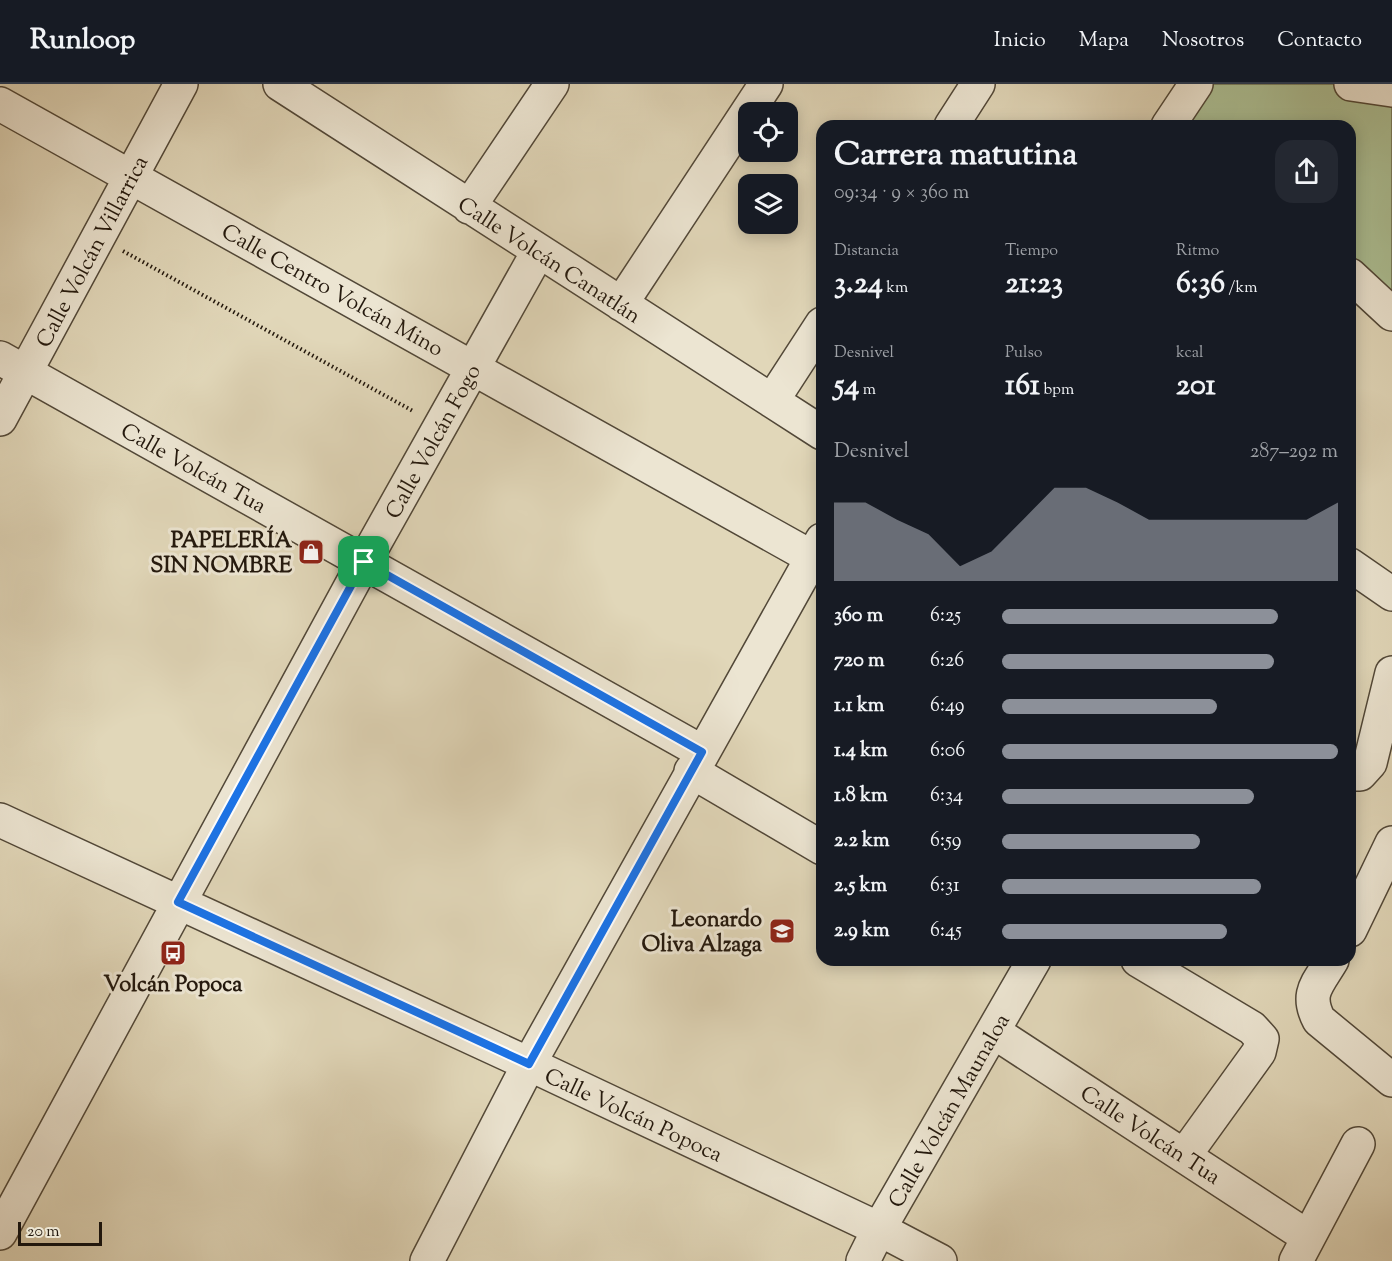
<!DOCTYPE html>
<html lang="es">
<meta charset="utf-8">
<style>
body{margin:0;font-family:"Sorts Mill Goudy",serif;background:#242831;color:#f1f3f6;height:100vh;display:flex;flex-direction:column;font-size:22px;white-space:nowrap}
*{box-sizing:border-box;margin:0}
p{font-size:20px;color:#9ea1a6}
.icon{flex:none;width:33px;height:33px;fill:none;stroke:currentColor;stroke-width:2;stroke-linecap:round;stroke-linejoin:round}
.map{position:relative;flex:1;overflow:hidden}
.sheet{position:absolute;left:816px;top:36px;width:540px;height:846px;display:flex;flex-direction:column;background:#171b24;border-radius:18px;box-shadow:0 3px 15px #0003}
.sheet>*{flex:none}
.tools{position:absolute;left:738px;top:18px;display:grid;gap:12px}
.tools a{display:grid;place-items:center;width:60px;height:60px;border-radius:12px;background:#171b24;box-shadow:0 3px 15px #0003;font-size:30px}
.scale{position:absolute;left:18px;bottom:15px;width:84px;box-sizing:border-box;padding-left:6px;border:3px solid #23180d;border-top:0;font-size:16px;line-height:21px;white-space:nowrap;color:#23180d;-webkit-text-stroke:4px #ece5d2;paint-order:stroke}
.pin{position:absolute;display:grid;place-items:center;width:51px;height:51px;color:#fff;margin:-26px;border-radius:12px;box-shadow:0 3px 9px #0006}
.round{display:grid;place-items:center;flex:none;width:63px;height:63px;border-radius:18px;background:#242831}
.head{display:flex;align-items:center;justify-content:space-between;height:102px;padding:0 18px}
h1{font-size:33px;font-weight:800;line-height:45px}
.figures{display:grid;grid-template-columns:repeat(3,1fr);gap:9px;height:102px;padding:6px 18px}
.figures div{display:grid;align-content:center}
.figures b{font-size:30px;font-weight:800}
.figures small{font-size:16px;font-weight:400}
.figures p{font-size:16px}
.chart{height:168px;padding:12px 18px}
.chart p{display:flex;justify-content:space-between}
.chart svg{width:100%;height:108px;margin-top:6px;fill:#8c9099;opacity:.7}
ul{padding:0 18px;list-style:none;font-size:20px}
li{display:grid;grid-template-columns:96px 72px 1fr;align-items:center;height:45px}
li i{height:15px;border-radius:8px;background:#8c9099}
header{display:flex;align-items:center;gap:36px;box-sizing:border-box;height:84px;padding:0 30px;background:#171b24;border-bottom:2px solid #363941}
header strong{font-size:28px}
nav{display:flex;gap:33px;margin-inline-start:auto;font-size:21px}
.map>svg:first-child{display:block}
</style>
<header>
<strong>Runloop</strong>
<nav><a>Inicio</a><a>Mapa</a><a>Nosotros</a><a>Contacto</a></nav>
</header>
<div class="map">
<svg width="1392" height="1177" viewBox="0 0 1392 1177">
<rect width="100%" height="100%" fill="#e1d7b9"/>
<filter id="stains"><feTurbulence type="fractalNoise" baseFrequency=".00333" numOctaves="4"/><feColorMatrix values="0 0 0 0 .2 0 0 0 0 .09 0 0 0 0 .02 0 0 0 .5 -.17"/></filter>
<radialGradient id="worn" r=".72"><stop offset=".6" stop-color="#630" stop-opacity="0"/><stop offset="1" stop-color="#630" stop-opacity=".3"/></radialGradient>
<path fill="#acbf94" stroke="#686c50" stroke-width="1.5" d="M1193,0H1358L1392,5V218L1350,181V42H1166Z"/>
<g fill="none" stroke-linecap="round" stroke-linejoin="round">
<g stroke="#524838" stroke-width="36">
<path id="minor" d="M280,0L822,349
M1351,0L1392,6
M0,20L822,479
M951,42L978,0
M1168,42L1196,0
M469,123L552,0
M1350,191L1392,230
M621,220L766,0
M0,274L702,668
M772,317L822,240
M0,335L181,0
M1350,481L1392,510
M691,687L822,764
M1350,690H1360L1370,679L1392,589
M0,736L529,980L879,1145L940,1177
M1350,846L1392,759
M1138,876L1252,944L1262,955L1259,968L1184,1072
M1332,876C1318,900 1305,909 1319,936L1392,996
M994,948L1308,1153
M0,1149L364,478L538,168
M427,1177L529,980L822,456
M863,1177L879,1145L1034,876
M1296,1177L1358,1060"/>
</g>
<path stroke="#23180d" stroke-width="4" stroke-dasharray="1.5 3" stroke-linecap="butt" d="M123,167L413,327"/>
<use href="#minor" stroke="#ece5d2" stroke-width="33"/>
</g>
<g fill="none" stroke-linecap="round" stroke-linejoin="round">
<g stroke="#fff" stroke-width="12">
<path id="route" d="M364,478L702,668L529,980L178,818Z"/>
</g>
<use href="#route" stroke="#1a73e8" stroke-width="8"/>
</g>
<defs>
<g id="shop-square" transform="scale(1.35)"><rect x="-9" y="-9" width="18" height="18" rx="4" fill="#8f2418" stroke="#ece5d2"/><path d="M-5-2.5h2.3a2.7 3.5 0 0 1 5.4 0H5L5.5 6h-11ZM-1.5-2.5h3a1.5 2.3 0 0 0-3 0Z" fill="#fff"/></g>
<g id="school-square" transform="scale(1.35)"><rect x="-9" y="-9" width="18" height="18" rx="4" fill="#8f2418" stroke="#ece5d2"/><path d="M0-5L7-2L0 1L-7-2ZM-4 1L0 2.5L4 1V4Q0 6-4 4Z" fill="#fff"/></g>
<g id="bus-square" transform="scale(1.35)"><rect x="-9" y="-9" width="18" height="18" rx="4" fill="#8f2418" stroke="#ece5d2"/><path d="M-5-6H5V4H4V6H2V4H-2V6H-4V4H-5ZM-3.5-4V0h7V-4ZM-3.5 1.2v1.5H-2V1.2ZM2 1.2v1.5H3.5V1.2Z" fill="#fff"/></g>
</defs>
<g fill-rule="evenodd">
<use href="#shop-square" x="311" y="468"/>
<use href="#school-square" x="782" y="847"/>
<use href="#bus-square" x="173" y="869"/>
</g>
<g text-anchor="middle" stroke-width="6" stroke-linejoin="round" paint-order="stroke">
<g font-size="22" fill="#23180d" stroke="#ece5d2">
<text transform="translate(91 167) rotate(-62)" y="8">Calle Volcán Villarrica</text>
<text transform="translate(550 175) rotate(33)" y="8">Calle Volcán Canatlán</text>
<text transform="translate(333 205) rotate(29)" y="8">Calle Centro Volcán Mino</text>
<text transform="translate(432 357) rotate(-61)" y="8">Calle Volcán Fogo</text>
<text transform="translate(194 383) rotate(29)" y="8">Calle Volcán Tua</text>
<text transform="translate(948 1026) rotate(-60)" y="8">Calle Volcán Maunaloa</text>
<text transform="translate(634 1030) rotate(25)" y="8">Calle Volcán Popoca</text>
<text transform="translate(1151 1050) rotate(33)" y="8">Calle Volcán Tua</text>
</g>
<g font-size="22" font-weight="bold" fill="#23180d" stroke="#ece5d2" text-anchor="end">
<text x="292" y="463">PAPELERÍA<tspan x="292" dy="25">SIN NOMBRE</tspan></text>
<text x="762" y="842">Leonardo<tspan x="762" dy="25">Oliva Alzaga</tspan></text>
<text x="173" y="907" text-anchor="middle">Volcán Popoca</text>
</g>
</g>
<rect width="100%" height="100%" filter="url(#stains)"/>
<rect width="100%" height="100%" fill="url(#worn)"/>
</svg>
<div class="tools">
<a><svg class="icon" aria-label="locate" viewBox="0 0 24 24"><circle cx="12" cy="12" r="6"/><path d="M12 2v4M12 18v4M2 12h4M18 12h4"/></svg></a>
<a><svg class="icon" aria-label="layers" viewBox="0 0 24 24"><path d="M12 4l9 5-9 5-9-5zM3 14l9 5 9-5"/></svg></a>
</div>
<div class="scale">20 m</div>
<div class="pin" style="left:364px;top:478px;background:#1e9e55"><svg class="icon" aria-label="arrive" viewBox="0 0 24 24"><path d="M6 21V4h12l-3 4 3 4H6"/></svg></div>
<section class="sheet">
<div class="head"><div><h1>Carrera matutina</h1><p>09:34 · 9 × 360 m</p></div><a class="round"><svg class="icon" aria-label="share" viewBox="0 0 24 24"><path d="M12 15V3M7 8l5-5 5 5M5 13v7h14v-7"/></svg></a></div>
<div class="figures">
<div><p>Distancia</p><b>3.24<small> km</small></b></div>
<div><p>Tiempo</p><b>21:23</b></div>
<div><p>Ritmo</p><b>6:36<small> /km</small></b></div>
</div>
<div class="figures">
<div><p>Desnivel</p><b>54<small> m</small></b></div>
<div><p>Pulso</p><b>161<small> bpm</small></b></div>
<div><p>kcal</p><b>201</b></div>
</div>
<div class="chart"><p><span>Desnivel</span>287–292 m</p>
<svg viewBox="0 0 160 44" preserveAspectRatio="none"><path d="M0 44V12L10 12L20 19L30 25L40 38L50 32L60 19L70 6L80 6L90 12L100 19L110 19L120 19L130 19L140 19L150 19L160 12V44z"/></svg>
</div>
<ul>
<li><b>360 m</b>6:25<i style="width:82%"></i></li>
<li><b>720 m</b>6:26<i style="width:81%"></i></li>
<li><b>1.1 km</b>6:49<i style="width:64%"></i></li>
<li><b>1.4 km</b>6:06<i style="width:100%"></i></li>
<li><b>1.8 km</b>6:34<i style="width:75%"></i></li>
<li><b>2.2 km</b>6:59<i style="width:59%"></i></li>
<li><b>2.5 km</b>6:31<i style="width:77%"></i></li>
<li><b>2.9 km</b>6:45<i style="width:67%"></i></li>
</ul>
</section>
</div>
